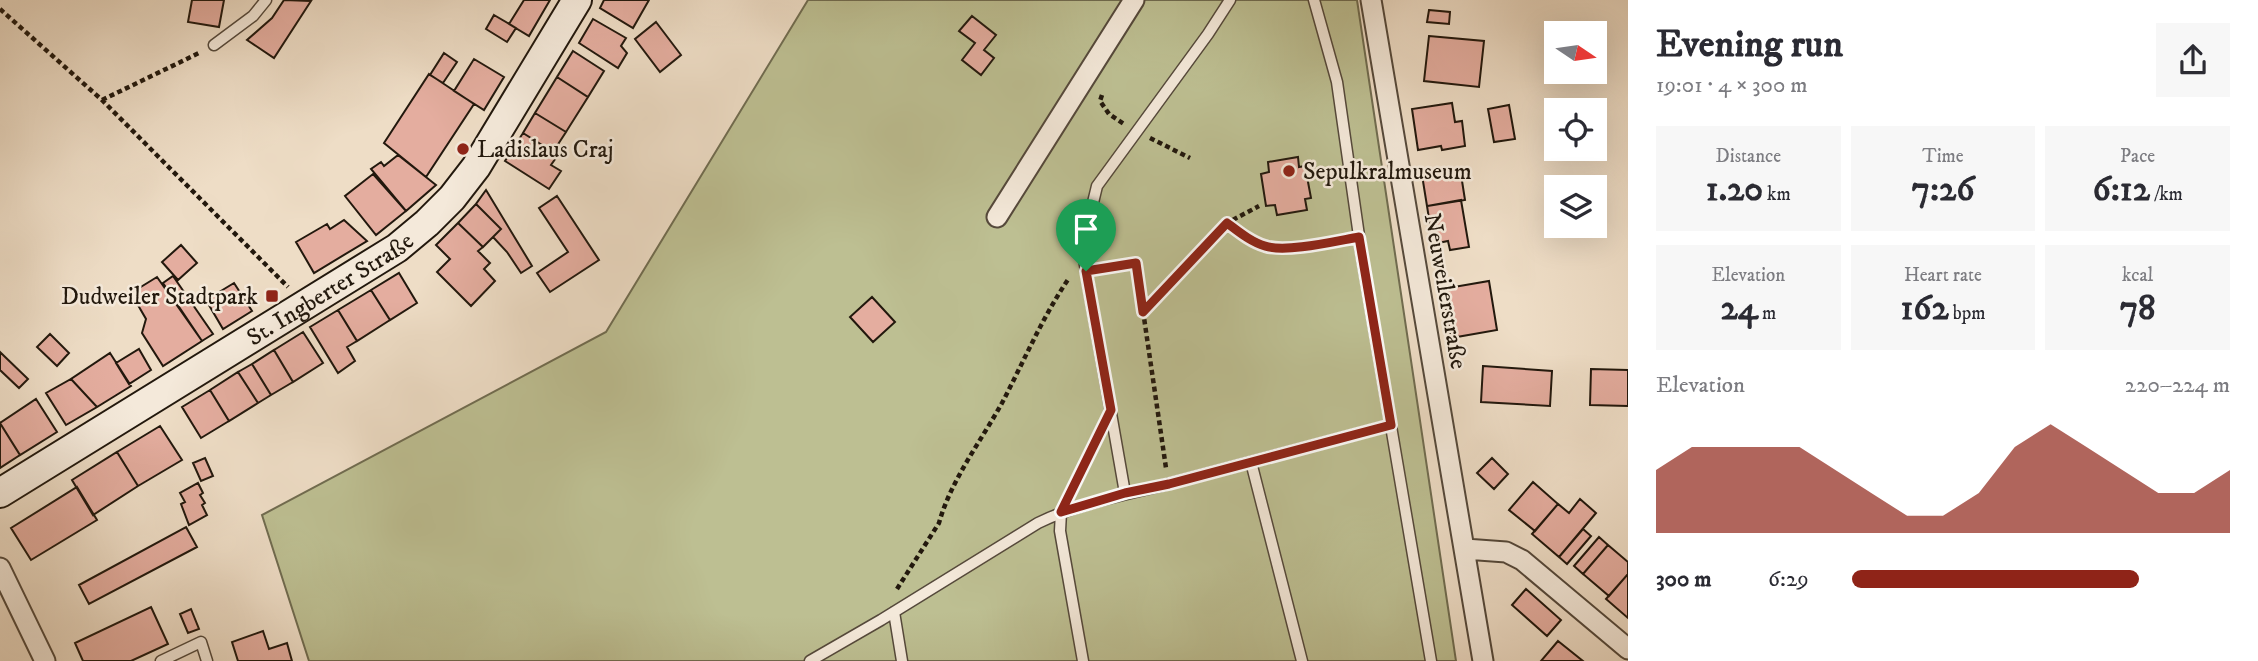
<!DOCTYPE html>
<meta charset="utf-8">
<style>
body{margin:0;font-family:"IM FELL DW Pica",serif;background:#f7f7f7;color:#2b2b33;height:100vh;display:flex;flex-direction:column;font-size:26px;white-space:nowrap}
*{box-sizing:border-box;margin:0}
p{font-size:23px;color:#7c7c81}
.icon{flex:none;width:38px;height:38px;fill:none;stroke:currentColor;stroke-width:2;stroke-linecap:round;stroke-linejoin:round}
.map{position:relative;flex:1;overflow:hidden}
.side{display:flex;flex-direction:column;background:#fff;width:630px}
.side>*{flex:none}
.needle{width:46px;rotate:103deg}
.fabs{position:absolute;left:1544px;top:21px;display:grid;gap:14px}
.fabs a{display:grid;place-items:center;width:63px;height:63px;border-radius:0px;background:#fff;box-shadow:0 7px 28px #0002;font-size:35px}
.pin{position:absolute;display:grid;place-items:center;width:60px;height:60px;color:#fff;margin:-72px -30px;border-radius:50% 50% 50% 0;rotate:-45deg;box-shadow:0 0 7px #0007}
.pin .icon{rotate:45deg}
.round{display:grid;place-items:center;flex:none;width:74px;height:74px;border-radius:0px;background:#f7f7f7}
.summary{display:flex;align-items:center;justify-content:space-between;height:119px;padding:0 28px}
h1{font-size:38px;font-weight:800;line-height:52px}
.stats{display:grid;grid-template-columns:repeat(3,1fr);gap:10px;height:119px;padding:7px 28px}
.stats div{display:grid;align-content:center;border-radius:0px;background:#f7f7f7;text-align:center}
.stats b{font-size:35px;font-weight:800}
.stats small{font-size:19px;font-weight:400}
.stats p{font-size:19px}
.chart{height:196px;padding:14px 28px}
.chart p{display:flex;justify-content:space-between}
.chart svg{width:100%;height:126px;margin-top:7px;fill:#8f2418;opacity:.7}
ul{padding:0 28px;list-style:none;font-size:23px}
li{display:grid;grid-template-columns:112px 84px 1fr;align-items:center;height:52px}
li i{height:18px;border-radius:9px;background:#8f2418}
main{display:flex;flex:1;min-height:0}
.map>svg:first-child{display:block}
</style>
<main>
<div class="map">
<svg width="1628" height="661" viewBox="0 0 1628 661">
<rect width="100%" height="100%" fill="#eeddc6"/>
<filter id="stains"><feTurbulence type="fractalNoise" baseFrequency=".00286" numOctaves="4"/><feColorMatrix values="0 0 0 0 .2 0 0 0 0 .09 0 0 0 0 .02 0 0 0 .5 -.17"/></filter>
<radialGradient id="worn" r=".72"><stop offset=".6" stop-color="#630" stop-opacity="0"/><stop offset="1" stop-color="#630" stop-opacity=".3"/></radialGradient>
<path fill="#bdbf92" stroke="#706c50" stroke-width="2" d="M808,0H1357L1456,661H309L262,515L606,332Z"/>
<path fill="#e4ad9f" stroke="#22180d" stroke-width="2" d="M192,0H224L219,27L188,22Z
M284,0L311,1L274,58L247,40L272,18Z
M524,0H550L529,36L509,24Z
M604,0H649L633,28L600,8Z
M1429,10L1450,12L1449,24L1427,22Z
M494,15L516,28L507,42L486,29Z
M972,16L996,35L984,50L994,58L981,75L962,60L975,43L959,31Z
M593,19L626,38L621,46L627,53L618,68L579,43Z
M656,22L681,55L660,72L635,39Z
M1429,36L1484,41L1479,87L1424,81Z
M573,51L604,71L588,97L557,77Z
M444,53L457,62L443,83L430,75Z
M474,59L504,77L484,110L454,91Z
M429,74L474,104L426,177L384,143Z
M557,77L588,97L566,132L535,113Z
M1452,103L1455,122L1462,121L1465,146L1442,150L1441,146L1418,150L1412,109Z
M1509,105L1515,139L1494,142L1488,109Z
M535,113L566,132L553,152L523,133Z
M523,133L558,155L551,165L561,171L549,189L505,161Z
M398,155L436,185L406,211L371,169L381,162L384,166Z
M1298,157L1299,167L1305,166L1311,198L1305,199L1307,210L1277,215L1275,205L1266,206L1261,174L1269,172L1268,162Z
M1460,168L1465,200L1427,206L1422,175Z
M373,174L406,211L376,235L345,196Z
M486,190L532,266L521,273L507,252L493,237L501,229L476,204Z
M557,196L599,260L550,292L537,273L568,252L539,208Z
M1461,200L1469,247L1450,250L1448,241L1433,244L1427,206Z
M476,204L501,229L483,247L458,223Z
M344,220L367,241L314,273L296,242L327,224L330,229Z
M458,223L483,247L478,251L490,263L484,269L495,281L471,306L437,272L450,259L436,245Z
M181,245L197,263L178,280L162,262Z
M399,273L417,303L390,320L371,290Z
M173,276L213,334L202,341L163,283Z
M157,277L202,341L163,366L142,333L146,319L131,293Z
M1489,281L1497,330L1451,338L1442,289Z
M234,283L252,311L223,329L206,300Z
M371,290L390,320L357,341L338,310Z
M872,297L895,322L873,342L850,317Z
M338,310L357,341L347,347L355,361L338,373L310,327Z
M303,332L323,363L293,382L274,350Z
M50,334L69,353L57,366L37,347Z
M139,349L151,370L129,384L116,363Z
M274,350L293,382L271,395L252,364Z
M0,352L28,379L19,388L0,370Z
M110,353L131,386L97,407L71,379Z
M252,364L271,395L258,403L238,372Z
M1483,366L1552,371L1550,406L1481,402Z
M1591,369L1628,370V406L1590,405Z
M238,372L258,403L229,421L210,390Z
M71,379L97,407L66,425L46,393Z
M210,390L229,421L201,438L182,407Z
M36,399L57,432L20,455L0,423Z
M0,423L20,455L0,468Z
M160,426L182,460L138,486L117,452Z
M117,452L138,486L93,515L72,480Z
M205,458L213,476L201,481L193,463Z
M1492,458L1508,474L1494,489L1477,473Z
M1533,482L1558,504L1535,531L1509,510Z
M198,483L203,493L200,495L205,503L202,505L207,515L189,525L181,504L185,502L180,493Z
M77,487L97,520L31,560L11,528Z
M1580,499L1596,513L1559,557L1532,534L1558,504L1569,513Z
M186,527L197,547L89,604L79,585Z
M1583,529L1591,536L1567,564L1559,557Z
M1599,537L1608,545L1583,574L1574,566Z
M1608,545L1628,562V574L1609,596L1583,574Z
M1628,574V618L1606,599Z
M1526,589L1561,620L1547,636L1512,605Z
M151,607L168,644L131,661H83L75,643Z
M191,609L199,629L188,633L180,614Z
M263,631L269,649L287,643L292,661H238L232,642Z
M1558,641L1583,661H1541Z"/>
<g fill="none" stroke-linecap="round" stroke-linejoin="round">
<g stroke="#55493b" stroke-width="13">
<path id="service" d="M1314,0L1337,82L1361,250L1431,661
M214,45L253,16L266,0
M1251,462L1302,661
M1125,493L1082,248L1097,186L1208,34L1230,0
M894,612L902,661
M161,661L201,642L207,661
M810,661L881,620L1038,523C1081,502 1127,495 1172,483C1245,464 1318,444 1391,425
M1083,661L1060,531L1061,512L1111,410"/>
</g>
<g stroke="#55493b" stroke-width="23">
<path id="minor" d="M1371,0L1483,661
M997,217L1134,0
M1465,549L1506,552L1522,560L1628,649
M0,568L45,661"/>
</g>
<g stroke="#22180d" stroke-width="32">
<g id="secondary">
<path id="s1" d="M0,493L397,248L427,223L452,198L476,167L577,0"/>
</g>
</g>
<path stroke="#22180d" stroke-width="4.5" stroke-dasharray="5 3.5" stroke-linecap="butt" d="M0,9L102,100L288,287
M1102,95L1100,101L1109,114L1124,124
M102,100L199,53
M1150,138L1190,158
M1227,223C1239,232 1252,243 1266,247C1285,252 1324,243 1344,240
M1100,269L1136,263L1166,468
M1144,311L1227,223L1259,206
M897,589L939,523C951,480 981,441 1002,403C1024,361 1042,318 1069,278"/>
<use href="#service" stroke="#f4e9da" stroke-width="10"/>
<use href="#minor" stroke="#f4e9da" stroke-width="19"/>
<use href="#secondary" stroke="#f4e9da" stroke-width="28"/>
</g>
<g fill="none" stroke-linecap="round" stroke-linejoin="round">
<g stroke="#fff" stroke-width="14">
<path id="route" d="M1227,223C1239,232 1251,242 1265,246C1286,253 1336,241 1359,237L1391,425L1169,484L1125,493L1061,512L1111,410L1086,271L1136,263L1143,312Z"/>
</g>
<use href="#route" stroke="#8f2418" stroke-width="9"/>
</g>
<g fill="#8f2418" stroke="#f4e9da" stroke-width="2.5">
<circle cx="463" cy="149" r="7"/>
<circle cx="1289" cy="171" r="7"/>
<rect x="265" y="289" width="14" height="14" rx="3.5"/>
</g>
<g text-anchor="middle" stroke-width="5" stroke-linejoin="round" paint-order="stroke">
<g font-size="24" fill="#22180d" stroke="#f4e9da" text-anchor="start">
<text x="477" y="157">Ladislaus Craj</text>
<text x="1303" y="179">Sepulkralmuseum</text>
<text x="258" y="304" text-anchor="end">Dudweiler Stadtpark</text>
</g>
<g font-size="24" fill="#22180d" stroke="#f4e9da">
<text dy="8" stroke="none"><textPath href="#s1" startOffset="388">St. Ingberter Straße</textPath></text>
<text transform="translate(1446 291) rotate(80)" y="8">Neuweilerstraße</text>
</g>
</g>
<rect width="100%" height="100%" filter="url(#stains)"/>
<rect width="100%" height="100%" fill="url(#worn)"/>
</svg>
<div class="fabs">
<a><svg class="needle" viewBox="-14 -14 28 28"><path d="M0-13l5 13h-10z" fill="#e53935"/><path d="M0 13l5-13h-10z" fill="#7c7c81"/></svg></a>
<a><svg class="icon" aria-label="locate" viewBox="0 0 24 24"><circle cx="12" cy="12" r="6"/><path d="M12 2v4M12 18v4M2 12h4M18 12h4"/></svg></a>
<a><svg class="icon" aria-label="layers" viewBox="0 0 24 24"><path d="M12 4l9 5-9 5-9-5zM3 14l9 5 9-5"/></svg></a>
</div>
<div class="pin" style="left:1086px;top:271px;background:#1e9e55"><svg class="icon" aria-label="arrive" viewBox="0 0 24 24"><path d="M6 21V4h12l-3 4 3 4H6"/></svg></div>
</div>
<section class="side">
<div class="summary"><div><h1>Evening run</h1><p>19:01 · 4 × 300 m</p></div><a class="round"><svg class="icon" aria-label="share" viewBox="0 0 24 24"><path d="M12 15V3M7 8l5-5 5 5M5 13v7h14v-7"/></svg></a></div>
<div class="stats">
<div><p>Distance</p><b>1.20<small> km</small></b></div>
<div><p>Time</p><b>7:26</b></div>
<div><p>Pace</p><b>6:12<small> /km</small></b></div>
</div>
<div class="stats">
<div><p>Elevation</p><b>24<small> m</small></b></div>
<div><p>Heart rate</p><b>162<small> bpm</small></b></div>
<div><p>kcal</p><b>78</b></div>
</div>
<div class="chart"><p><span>Elevation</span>220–224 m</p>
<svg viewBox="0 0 160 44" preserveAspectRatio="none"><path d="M0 44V22L10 14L20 14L30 14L40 14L50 22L60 30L70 38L80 38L90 30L100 14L110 6L120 14L130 22L140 30L150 30L160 22V44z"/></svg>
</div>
<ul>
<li><b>300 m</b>6:29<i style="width:76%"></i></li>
</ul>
</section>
</main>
